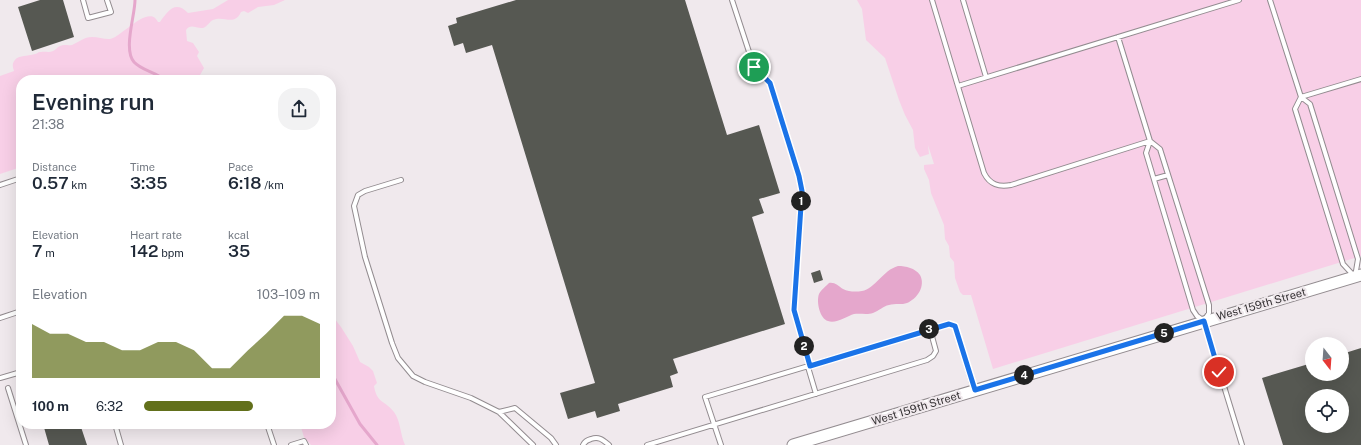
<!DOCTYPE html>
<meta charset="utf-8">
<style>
body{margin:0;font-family:"Public Sans",sans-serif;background:#f2f2f3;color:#1f2937;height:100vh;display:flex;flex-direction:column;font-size:15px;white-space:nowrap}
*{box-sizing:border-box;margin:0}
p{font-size:13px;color:#747a83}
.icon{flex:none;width:22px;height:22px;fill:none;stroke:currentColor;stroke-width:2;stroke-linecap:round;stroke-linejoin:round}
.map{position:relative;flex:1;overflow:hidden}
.details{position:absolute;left:16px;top:75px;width:320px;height:354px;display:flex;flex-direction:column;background:#fff;border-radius:16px;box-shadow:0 4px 16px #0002}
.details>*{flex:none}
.needle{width:26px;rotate:163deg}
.fabs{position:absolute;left:1305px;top:337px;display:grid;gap:8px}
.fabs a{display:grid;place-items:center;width:44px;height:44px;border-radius:50%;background:#fff;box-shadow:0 4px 16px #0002;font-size:20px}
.pin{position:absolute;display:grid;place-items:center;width:34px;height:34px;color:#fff;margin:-17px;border:2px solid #fff;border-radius:50%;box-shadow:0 1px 4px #0007}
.km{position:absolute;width:20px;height:20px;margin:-10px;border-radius:50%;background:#222;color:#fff;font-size:11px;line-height:20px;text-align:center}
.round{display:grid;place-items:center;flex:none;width:42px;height:42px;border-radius:16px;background:#f2f2f3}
.headline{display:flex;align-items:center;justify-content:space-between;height:68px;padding:0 16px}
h1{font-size:22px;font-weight:600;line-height:30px}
.stats{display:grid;grid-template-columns:repeat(3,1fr);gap:6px;height:68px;padding:4px 16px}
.stats div{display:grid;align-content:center}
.stats b{font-size:17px;font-weight:600}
.stats small{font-size:11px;font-weight:400}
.stats p{font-size:11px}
.chart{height:112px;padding:8px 16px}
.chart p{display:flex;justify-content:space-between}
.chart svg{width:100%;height:72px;margin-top:4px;fill:#62701b;opacity:.7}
ul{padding:0 16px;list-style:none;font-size:13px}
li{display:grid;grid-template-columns:64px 48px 1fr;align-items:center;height:30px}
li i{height:10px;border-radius:5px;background:#62701b}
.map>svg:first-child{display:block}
</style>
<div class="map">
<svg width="1361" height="445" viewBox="0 0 1361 445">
<rect width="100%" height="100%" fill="#f0e9ed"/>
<path fill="#f8cfe7" d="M228,0H285L274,5L258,7L248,13L244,11L241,12C234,27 224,15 213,20C209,22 208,26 203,28C196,29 191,23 186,30L187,41L193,43L199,52L197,56L204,68L200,75L201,80H21V167L0,174V76L14,71C12,66 12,62 17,58C23,55 30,56 35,54C39,53 37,52 41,52C45,51 49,53 53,51C56,50 57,47 60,46C64,44 68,46 72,45C79,42 84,37 92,37C98,37 103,39 109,39C119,40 149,2 158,22H160C168,11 175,0 188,13L213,9Z
M857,0H1361V256L993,369L971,295H963L960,292L955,278L954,262L950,257L949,246L945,239L944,225L931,193L929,180L924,169V165L934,164L928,145L929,154L920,157L915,148L913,130L905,115L899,100L885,58L866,40L862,9Z
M331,314L341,327L353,346L360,362L369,367L373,371L377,383L374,386C377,404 385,400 394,412C401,422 400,434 405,445H311L304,437L300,424H331Z"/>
<path fill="#e5a7cc" d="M898,266C906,266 915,268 920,275C926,286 917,299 907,303C902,305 895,303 889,305C883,306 879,311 873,313C867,315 860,313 854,314C847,316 836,324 828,321C820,319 816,302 819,294C821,290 826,286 829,283C835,282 838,286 843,289C849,292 856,292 862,291C875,289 883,270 898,266Z"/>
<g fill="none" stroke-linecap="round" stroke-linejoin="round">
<path stroke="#e5a7cc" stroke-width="3" d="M135,0C135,16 123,49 134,62C142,71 157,72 164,80
M331,372L360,424L377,445"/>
</g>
<path fill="#565852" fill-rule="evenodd" d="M40,0H63L74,37L32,51L18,7Z
M516,0H685L727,135L759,125L780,193L759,199L764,213L752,217L785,324L673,359L678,373L670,376L673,387L618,404L620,411L597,418L595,411L568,419L560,393L595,383L492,45L466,53L463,43L454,46L448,26L457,23L456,18Z
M820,270L823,280L814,283L811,273Z
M1361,348V445H1283L1262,378L1312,363V374H1342V354ZM1312,396H1342V426H1312Z
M43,424H80L87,445H49Z"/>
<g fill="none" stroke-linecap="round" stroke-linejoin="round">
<g stroke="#938c90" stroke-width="6">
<path id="lane" d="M83,0L88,18L111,12L107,0
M732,0L754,67L770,83L799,176L802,191L794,310L810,366
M932,0L984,173C990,185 999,187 1011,185L1150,141
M963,0L986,77
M1270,0L1301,97L1310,104L1358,259L1355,277L1343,264L1295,109L1301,97L1361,79
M1118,37L1150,141L1146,153L1193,310L1197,316L1204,321L1242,445
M958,86L1239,0
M1150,141L1160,149L1209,305V313L1205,319
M1154,179L1168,175
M401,180L365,191L358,195L354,206L365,257L392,343L398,358L413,376L425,382L471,398L499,412L533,445
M0,185L21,178
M0,318L21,311
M808,367L816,394
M0,378L21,372
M8,388L26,445
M499,412L515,408L551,438L556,445
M115,424L121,445
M267,424L274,445
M291,445L304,441L306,445
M583,445C585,441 587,440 591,439C599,436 603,440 609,445
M647,445L927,360L933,356L936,351L930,329
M721,445L705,397L949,324L955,326L974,390"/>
</g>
<g stroke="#938c90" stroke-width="13">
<path id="secondary" d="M793,445L1361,275"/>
</g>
<use href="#lane" stroke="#fff" stroke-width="4"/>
<use href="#secondary" stroke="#fff" stroke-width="11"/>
</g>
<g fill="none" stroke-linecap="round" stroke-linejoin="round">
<g stroke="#fff" stroke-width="8">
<path id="route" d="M754,67L770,83L799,176L802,191L794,310L810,366L949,324L955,326L975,390L1204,321L1219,372"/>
</g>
<use href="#route" stroke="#1a73e8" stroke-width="5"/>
</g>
<g text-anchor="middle" stroke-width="4" stroke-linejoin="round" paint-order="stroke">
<g font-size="11" fill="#343133" stroke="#f0e9ed">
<text transform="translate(1261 304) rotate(-16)" y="4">West 159th Street</text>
<text transform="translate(916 408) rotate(-17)" y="4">West 159th Street</text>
</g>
</g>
</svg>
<div class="fabs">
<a><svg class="needle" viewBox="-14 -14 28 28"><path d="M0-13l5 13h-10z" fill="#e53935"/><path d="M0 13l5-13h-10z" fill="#747a83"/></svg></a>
<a><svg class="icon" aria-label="locate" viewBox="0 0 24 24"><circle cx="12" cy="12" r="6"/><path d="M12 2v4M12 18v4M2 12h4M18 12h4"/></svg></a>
</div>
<div class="pin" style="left:754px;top:67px;background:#1e9e55"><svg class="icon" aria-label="arrive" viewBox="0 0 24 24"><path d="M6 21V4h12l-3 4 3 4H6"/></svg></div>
<div class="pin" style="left:1219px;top:372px;background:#d93025"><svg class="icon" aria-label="check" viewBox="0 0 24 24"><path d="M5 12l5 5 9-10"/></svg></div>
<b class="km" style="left:801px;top:201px">1</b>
<b class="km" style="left:804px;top:346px">2</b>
<b class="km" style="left:929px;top:329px">3</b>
<b class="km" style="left:1024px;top:375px">4</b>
<b class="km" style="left:1164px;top:333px">5</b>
<section class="details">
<div class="headline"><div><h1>Evening run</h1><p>21:38</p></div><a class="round"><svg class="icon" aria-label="share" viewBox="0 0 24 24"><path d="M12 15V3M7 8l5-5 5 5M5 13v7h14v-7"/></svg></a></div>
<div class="stats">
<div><p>Distance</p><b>0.57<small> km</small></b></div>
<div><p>Time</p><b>3:35</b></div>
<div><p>Pace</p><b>6:18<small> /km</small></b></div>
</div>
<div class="stats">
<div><p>Elevation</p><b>7<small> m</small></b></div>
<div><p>Heart rate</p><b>142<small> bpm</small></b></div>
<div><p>kcal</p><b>35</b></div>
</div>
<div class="chart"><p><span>Elevation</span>103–109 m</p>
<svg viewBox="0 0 160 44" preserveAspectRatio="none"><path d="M0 44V11L10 17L20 17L30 22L40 22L50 27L60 27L70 22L80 22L90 27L100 38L110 38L120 27L130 17L140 6L150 6L160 11V44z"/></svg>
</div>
<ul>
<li><b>100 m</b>6:32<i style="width:62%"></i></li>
</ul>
</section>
</div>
